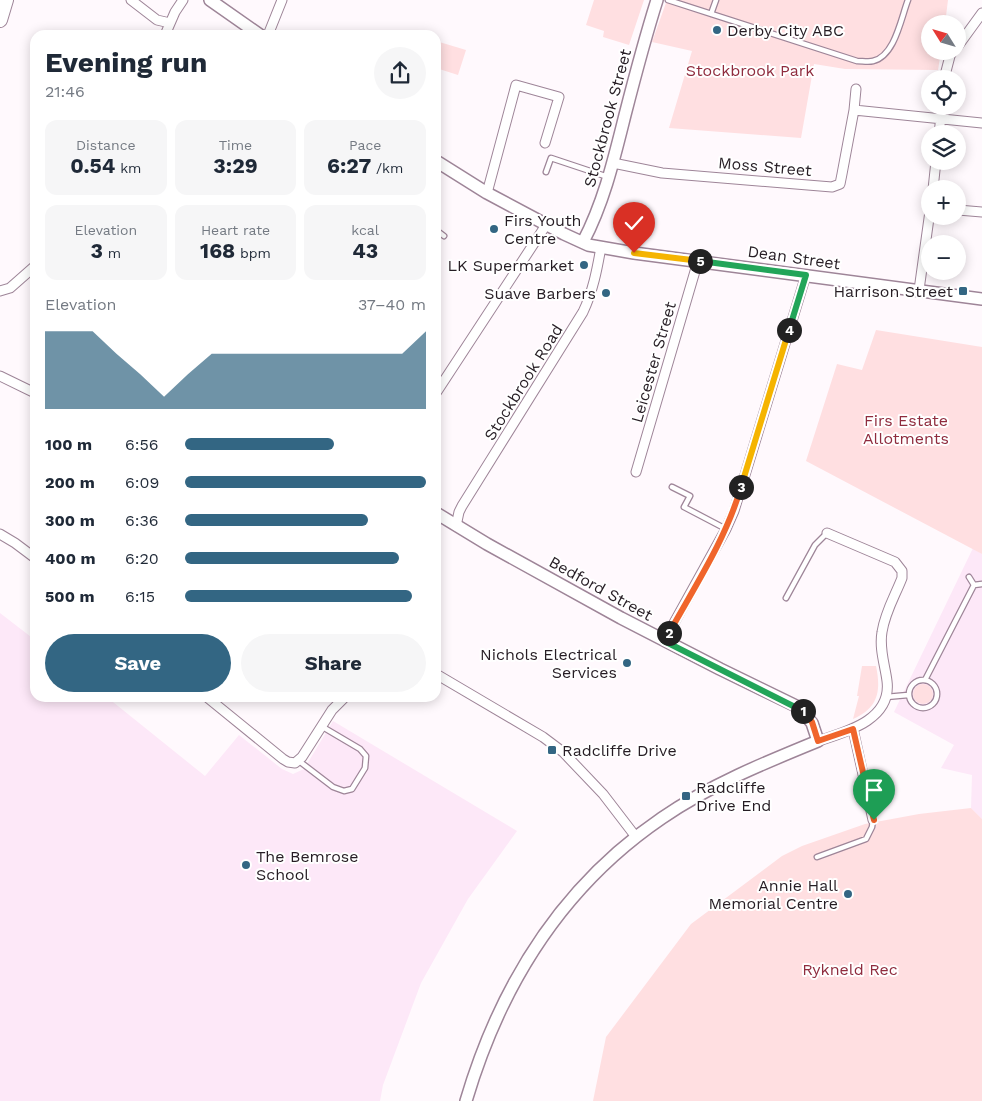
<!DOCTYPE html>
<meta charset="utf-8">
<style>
body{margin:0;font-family:"Work Sans",sans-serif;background:#f6f6f7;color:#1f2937;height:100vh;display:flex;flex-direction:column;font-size:19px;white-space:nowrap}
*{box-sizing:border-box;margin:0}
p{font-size:16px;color:#747a83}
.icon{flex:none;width:28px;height:28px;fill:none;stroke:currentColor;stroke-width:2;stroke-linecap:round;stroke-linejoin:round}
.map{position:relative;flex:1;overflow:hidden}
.panel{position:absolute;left:30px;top:30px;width:411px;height:672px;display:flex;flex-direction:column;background:#fff;border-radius:15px;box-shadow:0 2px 12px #0003}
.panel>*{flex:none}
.needle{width:32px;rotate:307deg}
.buttons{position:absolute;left:921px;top:15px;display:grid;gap:10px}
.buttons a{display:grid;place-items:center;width:45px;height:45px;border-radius:50%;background:#fff;box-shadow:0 2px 12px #0003;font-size:25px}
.pin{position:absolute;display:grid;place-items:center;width:42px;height:42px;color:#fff;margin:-51px -21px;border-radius:50% 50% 50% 0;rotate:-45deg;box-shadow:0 0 5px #0007}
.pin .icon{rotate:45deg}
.km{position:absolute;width:25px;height:25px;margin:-12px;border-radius:50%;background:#222;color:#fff;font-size:14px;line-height:25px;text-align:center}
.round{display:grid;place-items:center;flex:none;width:52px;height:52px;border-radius:26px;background:#f6f6f7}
.summary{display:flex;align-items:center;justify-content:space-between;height:85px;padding:0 15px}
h1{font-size:28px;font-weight:700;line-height:38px}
.figures{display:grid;grid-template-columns:repeat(3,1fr);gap:8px;height:85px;padding:5px 15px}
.figures div{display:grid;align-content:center;border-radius:12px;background:#f6f6f7;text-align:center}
.figures b{font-size:21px;font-weight:700}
.figures small{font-size:14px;font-weight:400}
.figures p{font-size:14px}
.chart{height:140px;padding:10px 15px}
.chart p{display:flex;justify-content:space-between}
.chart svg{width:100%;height:90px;margin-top:5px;fill:#336683;opacity:.7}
.action{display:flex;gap:10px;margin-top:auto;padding:10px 15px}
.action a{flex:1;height:58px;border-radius:30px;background:#336683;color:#fff;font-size:20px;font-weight:700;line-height:58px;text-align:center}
.action a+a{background:#f6f6f7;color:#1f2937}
ul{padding:0 15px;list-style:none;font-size:16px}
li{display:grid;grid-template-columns:80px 60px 1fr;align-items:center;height:38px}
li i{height:12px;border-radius:6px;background:#336683}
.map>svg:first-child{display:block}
</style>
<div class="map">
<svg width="982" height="1101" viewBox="0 0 982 1101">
<rect width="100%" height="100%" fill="#fff9fd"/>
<path fill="#fde8f8" d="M973,548L982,554V819L971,808L972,775L941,768L954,745L894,712Z
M0,613L35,640V698H108L205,776L239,735L282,769L293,774L304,769L333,721L517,831L468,899L421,983L383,1085L380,1101H0Z"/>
<path fill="#ffdfe1" d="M594,0H644L629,45L603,37L604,31L586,25Z
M667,0H948L945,24H930V51H941L938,70L845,69L814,64L801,138L669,128L692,51L652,42Z
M436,41L466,50L458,75L436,68Z
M876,330L982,347V554L806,461L837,364L862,370Z
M862,666H876C881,690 879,708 853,719L859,696H857Z
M913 694a10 10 0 1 1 20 0a10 10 0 1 1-20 0Z
M971,808L982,819V1101H593L606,1037L691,924L782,856L802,846L865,824L919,814Z"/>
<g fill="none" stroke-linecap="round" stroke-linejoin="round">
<g stroke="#9e8598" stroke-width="7">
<path id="service" d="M668,0L857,61C862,61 869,62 873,61C895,56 901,18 908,0
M711,14L716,0
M546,172L551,158L608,177
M436,230L444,236
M672,487L690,496L684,507L726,529
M974,585L982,584
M786,598L815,545L827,533
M909 694a14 14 0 1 1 28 0a14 14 0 1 1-28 0Z
M925,680L974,585L969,577
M886,697L908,695
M299,761L333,787L344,791L352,789L365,768L366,756L360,749L321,726
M817,857L866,839L872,827L873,820"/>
</g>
<g stroke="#9e8598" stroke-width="11">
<path id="minor" d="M131,0L157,20L170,23
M165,35L175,12L183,0
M268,35L282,0
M958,46L982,13
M944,79L950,56L953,51
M854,110L982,123
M939,134L942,106
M613,163L662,173L832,187L840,184L842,174L854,110L856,89
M933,189L936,161
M487,193L516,85L559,97L545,143
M958,210L982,212
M919,290L930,211
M0,291L10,288L35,266
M0,376L35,393
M436,393L546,225
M636,472L698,261
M456,526L459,512L462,506L583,312C593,291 597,270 601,247
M0,534L15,543L35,558
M664,641L726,529L734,511L806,275
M436,674L543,737L563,752L603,794L636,837
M208,698L283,759L288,762L295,763L302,757L332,710L344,698
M853,729L873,820
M818,741C846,732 892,720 887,681C885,665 879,649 882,632C885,612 895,596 902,578V571L895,562L827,533"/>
</g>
<g stroke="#9e8598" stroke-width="14">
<path id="tertiary" d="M210,0L260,35
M436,161L487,193L564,234L588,245L634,253L982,299
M583,242C604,202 614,159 625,115C635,76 645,38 657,0
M436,513L487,544L621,618L720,669L798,707L812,723L818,741C764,763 710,785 662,818C562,886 500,986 466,1101"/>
</g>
<g stroke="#9e8598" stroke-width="16">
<path id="primary" d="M0,20L6,0"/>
</g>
<use href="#service" stroke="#fff" stroke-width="4.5"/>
<use href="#minor" stroke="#fff" stroke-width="9"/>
<use href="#tertiary" stroke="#fff" stroke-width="11"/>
<use href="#primary" stroke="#fff" stroke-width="14"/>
</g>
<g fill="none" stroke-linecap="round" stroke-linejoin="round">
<g stroke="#fff" stroke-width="10">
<path id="split-1" d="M803,711L812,722L818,741L853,729L874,820"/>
</g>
<g stroke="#fff" stroke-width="10">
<path id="split-2" d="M669,633L664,641L803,711"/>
</g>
<g stroke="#fff" stroke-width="10">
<path id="split-3" d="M669,633C695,586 726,539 741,487"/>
</g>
<g stroke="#fff" stroke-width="10">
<path id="split-4" d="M741,487L789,330"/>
</g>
<g stroke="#fff" stroke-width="10">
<path id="split-5" d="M700,261L806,275L789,330"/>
</g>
<g stroke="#fff" stroke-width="10">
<path id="split-6" d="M634,253L700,261"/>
</g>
<use href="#split-1" stroke="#f0652b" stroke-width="6"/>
<use href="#split-2" stroke="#22a559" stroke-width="6"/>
<use href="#split-3" stroke="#f0652b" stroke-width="6"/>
<use href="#split-4" stroke="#f5b400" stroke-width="6"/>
<use href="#split-5" stroke="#22a559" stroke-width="6"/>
<use href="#split-6" stroke="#f5b400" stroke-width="6"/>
</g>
<g fill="#336683" stroke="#fff" stroke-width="2">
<circle cx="717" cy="30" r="5"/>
<circle cx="494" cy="229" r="5"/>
<circle cx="584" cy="265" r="5"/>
<rect x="958" y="286" width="10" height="10" rx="2.5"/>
<circle cx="606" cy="293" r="5"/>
<circle cx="627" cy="663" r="5"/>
<rect x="547" y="745" width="10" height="10" rx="2.5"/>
<rect x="681" y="791" width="10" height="10" rx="2.5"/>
<circle cx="246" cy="865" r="5"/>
<circle cx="848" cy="894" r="5"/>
</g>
<g text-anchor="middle" stroke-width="4" stroke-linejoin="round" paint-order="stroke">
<g font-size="16" fill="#261d24" stroke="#fff" text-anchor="start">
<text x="727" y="36">Derby City ABC</text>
<text x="504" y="226">Firs Youth<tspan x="504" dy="18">Centre</tspan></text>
<text x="574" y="271" text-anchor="end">LK Supermarket</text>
<text x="953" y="297" text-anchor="end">Harrison Street</text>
<text x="596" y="299" text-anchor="end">Suave Barbers</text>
<text x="617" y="660" text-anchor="end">Nichols Electrical<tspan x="617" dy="18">Services</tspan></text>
<text x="562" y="756">Radcliffe Drive</text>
<text x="696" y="793">Radcliffe<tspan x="696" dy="18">Drive End</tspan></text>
<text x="256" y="862">The Bemrose<tspan x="256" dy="18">School</tspan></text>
<text x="838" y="891" text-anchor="end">Annie Hall<tspan x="838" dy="18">Memorial Centre</tspan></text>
</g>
<g font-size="16" fill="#8f2c3e" stroke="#fff">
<text x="750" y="76">Stockbrook Park</text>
<text x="906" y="426">Firs Estate<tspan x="906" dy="18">Allotments</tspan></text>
<text x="850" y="975">Rykneld Rec</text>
</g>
<g font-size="16" fill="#261d24" stroke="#fff">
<text transform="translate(607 118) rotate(-75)" y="6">Stockbrook Street</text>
<text transform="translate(765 166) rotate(5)" y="6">Moss Street</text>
<text transform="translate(794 257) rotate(8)" y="6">Dean Street</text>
<text transform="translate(653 362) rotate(-74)" y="6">Leicester Street</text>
<text transform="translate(523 382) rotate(-58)" y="6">Stockbrook Road</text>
<text transform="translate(601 588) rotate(29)" y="6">Bedford Street</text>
</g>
</g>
</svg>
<div class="buttons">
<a><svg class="needle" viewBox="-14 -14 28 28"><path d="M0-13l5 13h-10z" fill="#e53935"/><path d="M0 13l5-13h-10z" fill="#747a83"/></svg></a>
<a><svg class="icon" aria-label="locate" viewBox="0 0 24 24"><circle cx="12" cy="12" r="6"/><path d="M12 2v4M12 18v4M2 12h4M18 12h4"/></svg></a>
<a><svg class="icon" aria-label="layers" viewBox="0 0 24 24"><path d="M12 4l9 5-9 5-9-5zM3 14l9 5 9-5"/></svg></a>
<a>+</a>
<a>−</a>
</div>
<div class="pin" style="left:874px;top:820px;background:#1e9e55"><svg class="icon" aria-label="arrive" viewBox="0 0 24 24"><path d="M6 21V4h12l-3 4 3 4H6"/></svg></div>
<div class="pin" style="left:634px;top:253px;background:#d93025"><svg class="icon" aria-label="check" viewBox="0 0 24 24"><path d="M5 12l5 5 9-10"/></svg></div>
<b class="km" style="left:803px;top:711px">1</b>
<b class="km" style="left:669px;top:633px">2</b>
<b class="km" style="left:741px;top:487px">3</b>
<b class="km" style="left:789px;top:330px">4</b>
<b class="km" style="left:700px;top:261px">5</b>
<section class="panel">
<div class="summary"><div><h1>Evening run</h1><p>21:46</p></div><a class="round"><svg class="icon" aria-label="share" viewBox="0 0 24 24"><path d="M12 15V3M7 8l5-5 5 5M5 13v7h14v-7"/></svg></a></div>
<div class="figures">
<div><p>Distance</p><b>0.54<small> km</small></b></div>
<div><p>Time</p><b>3:29</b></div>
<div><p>Pace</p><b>6:27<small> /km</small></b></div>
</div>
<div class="figures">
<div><p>Elevation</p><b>3<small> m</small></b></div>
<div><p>Heart rate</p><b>168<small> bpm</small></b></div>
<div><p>kcal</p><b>43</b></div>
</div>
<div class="chart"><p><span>Elevation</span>37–40 m</p>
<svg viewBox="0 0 160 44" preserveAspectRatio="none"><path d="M0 44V6L10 6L20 6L30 17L40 27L50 38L60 27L70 17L80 17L90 17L100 17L110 17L120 17L130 17L140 17L150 17L160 6V44z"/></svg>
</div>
<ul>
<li><b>100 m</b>6:56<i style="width:62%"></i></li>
<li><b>200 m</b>6:09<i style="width:100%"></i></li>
<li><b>300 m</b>6:36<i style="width:76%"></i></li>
<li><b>400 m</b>6:20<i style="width:89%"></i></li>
<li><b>500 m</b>6:15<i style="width:94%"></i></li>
</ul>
<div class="action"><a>Save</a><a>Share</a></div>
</section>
</div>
